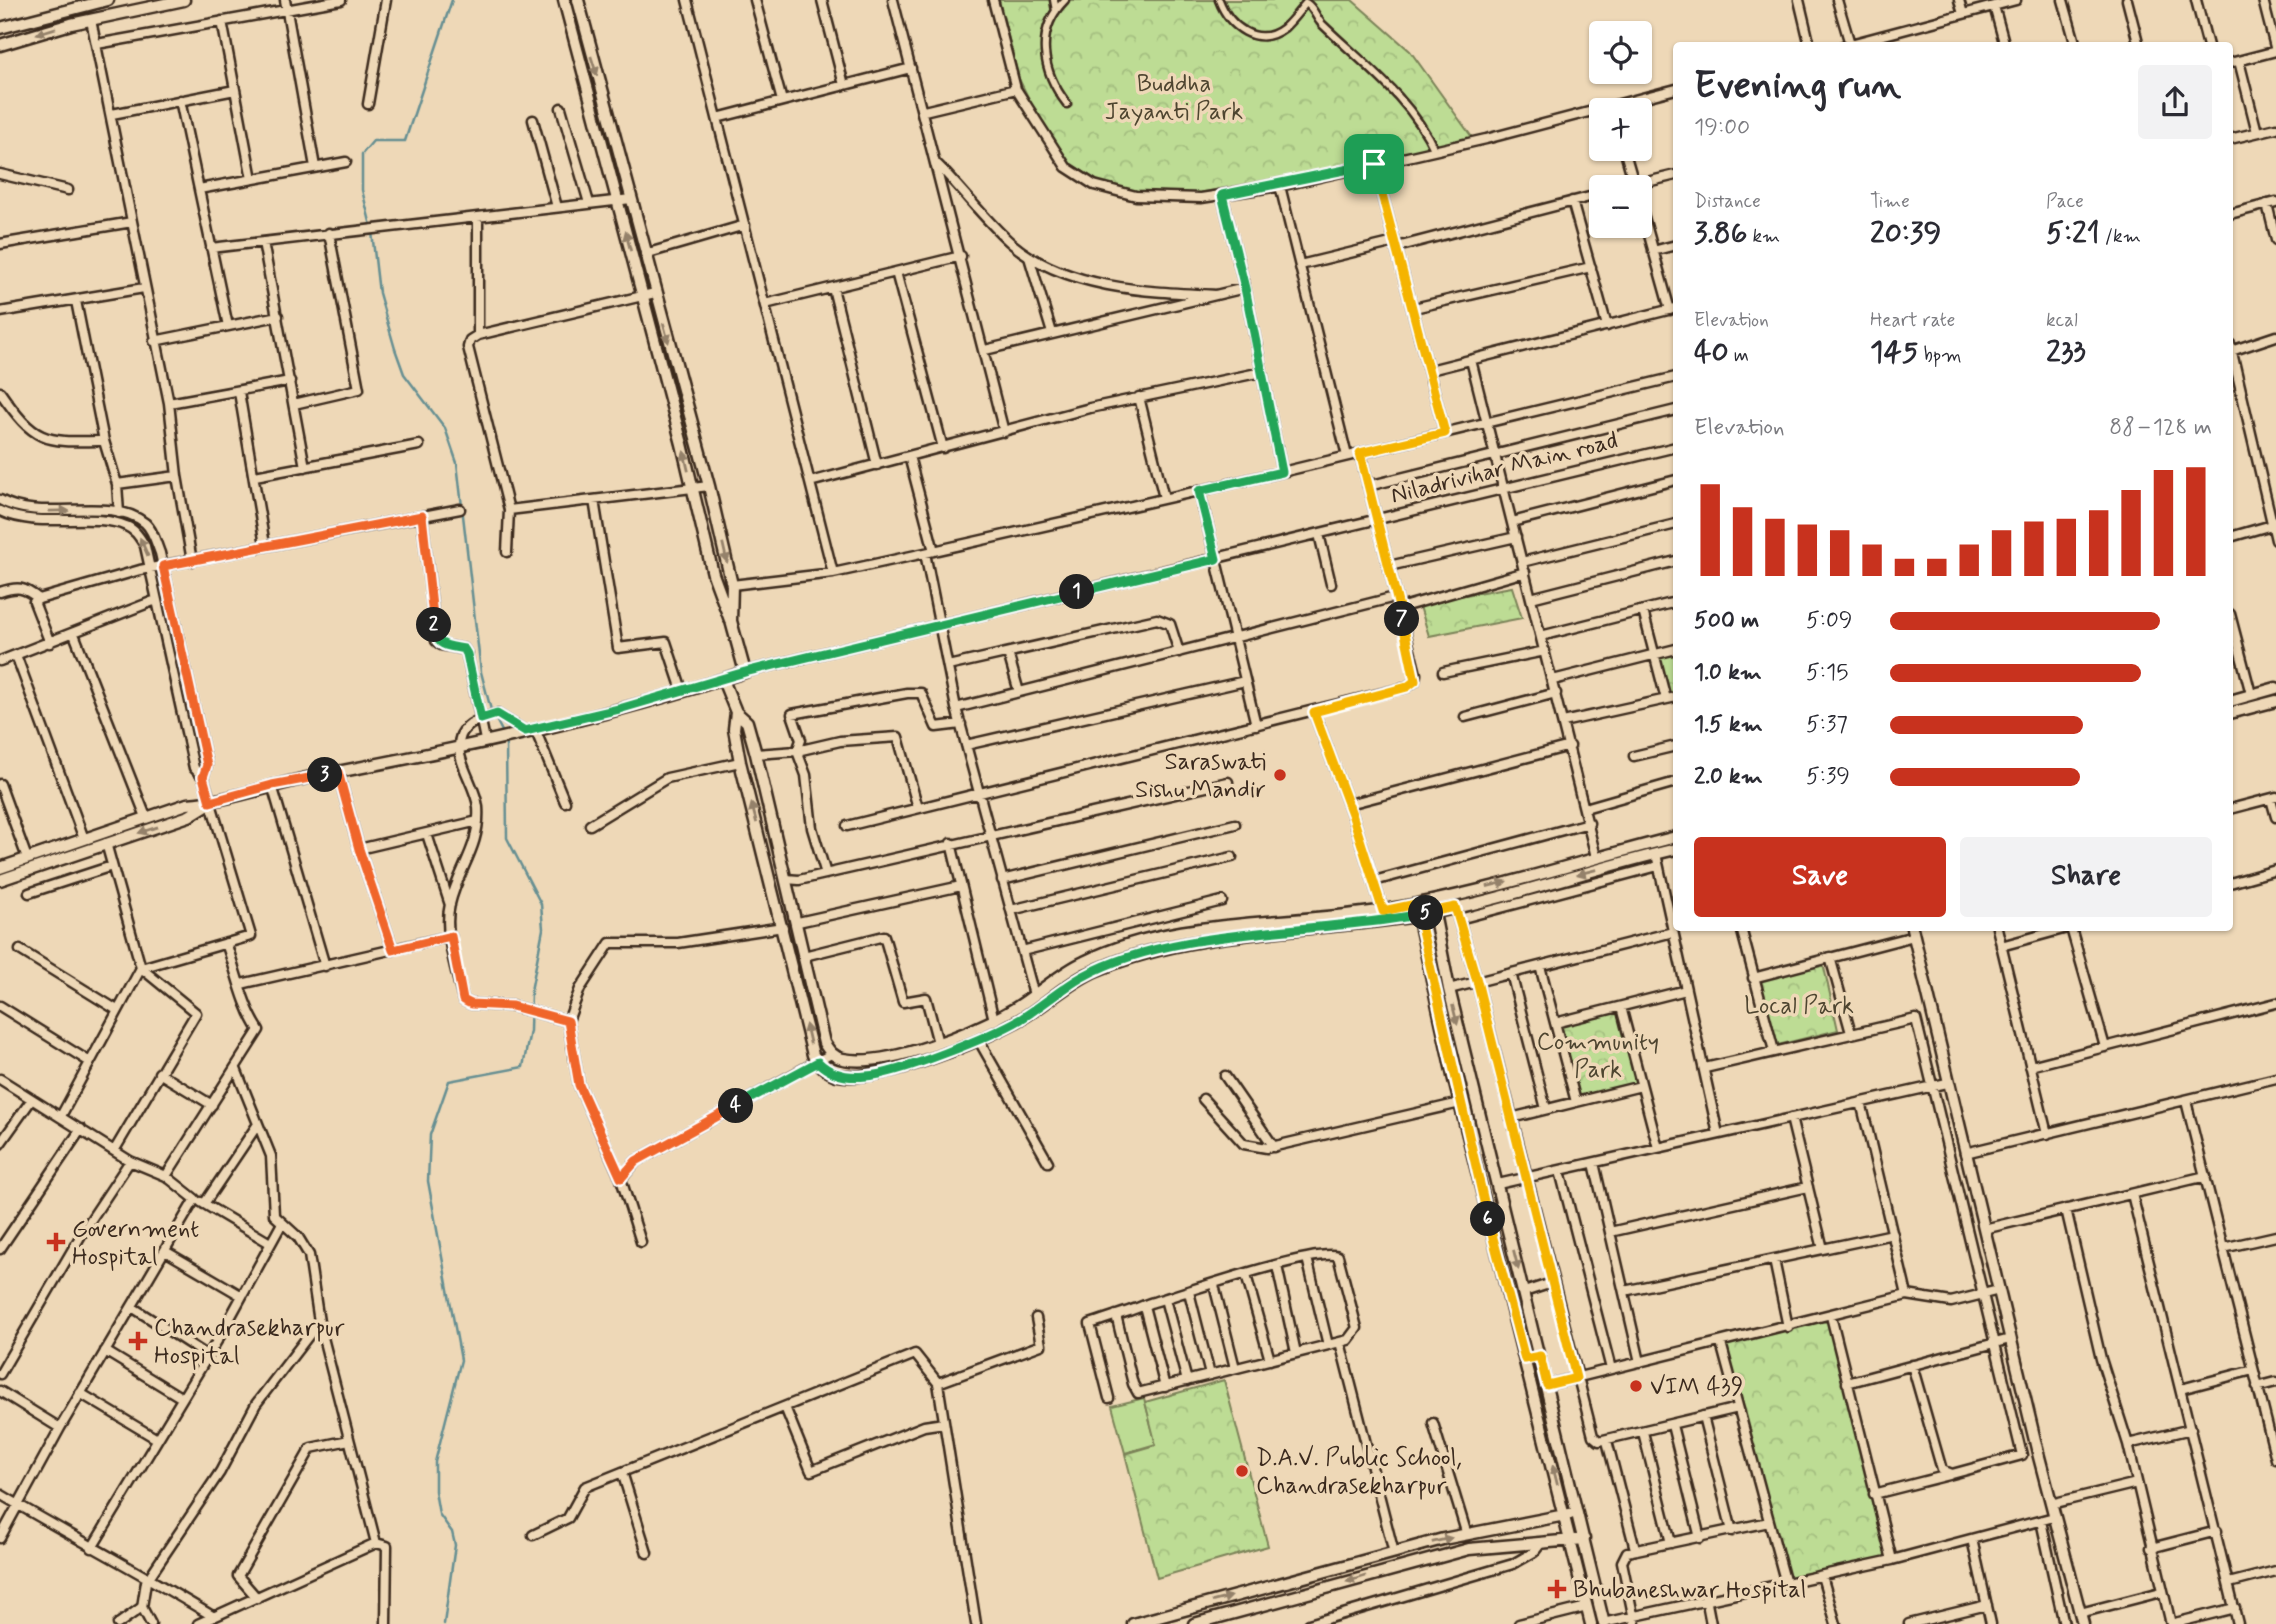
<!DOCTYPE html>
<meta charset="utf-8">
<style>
body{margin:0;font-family:Mynerve,sans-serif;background:#f2f2f3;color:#2b2b33;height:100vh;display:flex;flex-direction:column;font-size:26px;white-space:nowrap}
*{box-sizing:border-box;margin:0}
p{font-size:23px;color:#7c7c81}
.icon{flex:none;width:38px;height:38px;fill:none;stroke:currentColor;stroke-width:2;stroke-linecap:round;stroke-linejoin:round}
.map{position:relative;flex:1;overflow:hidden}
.drawer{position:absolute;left:1673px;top:42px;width:560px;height:889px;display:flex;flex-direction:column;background:#fff;border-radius:7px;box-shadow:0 2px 5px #0004}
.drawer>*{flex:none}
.controls{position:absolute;left:1589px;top:21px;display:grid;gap:14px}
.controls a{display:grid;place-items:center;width:63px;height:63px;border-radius:7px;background:#fff;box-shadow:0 2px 5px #0004;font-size:35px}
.pin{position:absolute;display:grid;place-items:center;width:60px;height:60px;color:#fff;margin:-30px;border-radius:14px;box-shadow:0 4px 10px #0006}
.km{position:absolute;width:35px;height:35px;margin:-18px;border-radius:50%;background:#222;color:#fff;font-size:19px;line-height:35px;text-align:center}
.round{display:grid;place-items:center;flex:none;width:74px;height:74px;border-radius:7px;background:#f2f2f3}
.head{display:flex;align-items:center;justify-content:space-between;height:119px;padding:0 21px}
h1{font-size:38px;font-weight:700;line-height:52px}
.stats{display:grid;grid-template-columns:repeat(3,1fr);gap:10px;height:119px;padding:7px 21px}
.stats div{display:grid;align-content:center}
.stats b{font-size:30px;font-weight:700}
.stats small{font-size:19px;font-weight:400}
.stats p{font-size:19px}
.chart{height:196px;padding:14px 21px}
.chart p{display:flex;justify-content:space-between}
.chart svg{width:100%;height:126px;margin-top:7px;stroke:#c8321e;stroke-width:6}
.primary-button{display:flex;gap:14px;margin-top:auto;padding:14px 21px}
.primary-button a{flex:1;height:80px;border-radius:7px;background:#c8321e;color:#fff;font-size:28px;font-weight:700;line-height:80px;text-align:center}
.primary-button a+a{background:#f2f2f3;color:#2b2b33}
ul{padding:0 21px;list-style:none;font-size:23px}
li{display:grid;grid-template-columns:112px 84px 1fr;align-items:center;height:52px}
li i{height:18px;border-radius:9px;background:#c8321e}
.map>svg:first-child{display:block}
</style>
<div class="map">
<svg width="2276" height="1624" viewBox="0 0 2276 1624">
<defs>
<pattern id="park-crowns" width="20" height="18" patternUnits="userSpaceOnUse" patternTransform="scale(1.75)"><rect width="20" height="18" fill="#bddc94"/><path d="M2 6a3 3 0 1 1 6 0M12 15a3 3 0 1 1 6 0" fill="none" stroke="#a3bd7f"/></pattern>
</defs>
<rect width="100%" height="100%" fill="#eed8b7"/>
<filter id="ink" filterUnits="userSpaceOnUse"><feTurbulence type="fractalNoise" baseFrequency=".0143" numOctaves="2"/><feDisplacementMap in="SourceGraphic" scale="14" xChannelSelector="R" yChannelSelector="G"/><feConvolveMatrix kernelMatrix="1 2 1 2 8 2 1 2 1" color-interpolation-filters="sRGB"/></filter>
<g filter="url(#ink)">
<path fill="#bddc94" stroke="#7c8359" stroke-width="2" d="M1144,1398L1156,1444L1125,1453L1112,1406Z"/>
<path fill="url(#park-crowns)" stroke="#7c8359" stroke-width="2" d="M999,0H1352L1410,51L1474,140L1189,195L1139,192L1100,182L1071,164L1039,119L1019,79Z
M1512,587L1522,618L1429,636L1419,603Z
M1676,649V697L1666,699L1654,655Z
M1823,963L1838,1030L1778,1045L1760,981Z
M1621,1007L1641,1086L1576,1102L1555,1023Z
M1831,1316L1889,1559L1786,1584L1721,1343Z
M1224,1380L1268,1546L1157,1578L1125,1454L1156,1445L1145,1402Z"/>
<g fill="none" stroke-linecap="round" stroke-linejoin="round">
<path stroke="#668f92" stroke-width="2.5" d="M371,226L362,190V154L373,141H405L452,0
M372,232L379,293L395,349L404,374L445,428L457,463L481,672L491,710L504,735
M444,1624L455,1545L452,1532L439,1514L435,1491V1462L461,1360L428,1181L430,1135L449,1081L523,1067L530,1031L531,991L543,929L541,904L507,838L506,741"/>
<g stroke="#3b2a1e" stroke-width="11">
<path id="pedestrian" d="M1054,0L1056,11
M1065,0C1034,31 1042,72 1067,104
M1219,0C1229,26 1257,49 1284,28C1292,21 1299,11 1306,3C1315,9 1315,17 1322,24C1362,63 1411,98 1435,151"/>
</g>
<g stroke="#3b2a1e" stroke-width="13">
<path id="minor" d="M285,0L315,167
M687,0L833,573
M755,0L782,101
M822,0L844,85
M893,0L1004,432
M993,0L1016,89L1066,167L1094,185L1136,196L1201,198L1280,186L1486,139L1676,89
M1799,0L1810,46
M1837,0L1850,44
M1959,0L1963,14
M2063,0L2076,46
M2127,0L2139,46
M2196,0L2208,46
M2263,0L2276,51
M1994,6L2005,46
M91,20L169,403L177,476L192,561
M222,21L252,179
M97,44L341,0
M1843,46L2016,0
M2239,61L2257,132
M2230,63L2276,51
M180,100L228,326
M368,104L386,0
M561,108L589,203
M924,111L1016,89
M112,114L235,90
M717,118L911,68
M533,120L557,207
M2230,139L2276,128
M1624,149L1635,187
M1374,164L1445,433
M938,165C963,190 984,219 1011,243C1065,289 1149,292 1216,295
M0,174L68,190
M1280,186L1347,456
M1626,187L1676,175
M199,189L346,162
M1222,195L1245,288L1282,472
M1572,201L1607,326
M1640,203L1670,310
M2267,204L2276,240
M2230,214L2276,202
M263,242L305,467
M0,244L132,222
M1397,247L1601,194
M211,248L631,199
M1653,251L1676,245
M645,254L745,225
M1029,257L1052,333
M1300,265L1395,242
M896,272L943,448
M833,288L877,465
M76,301L104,441L117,484L119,513
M765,304L961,256
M1414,308L1591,267
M0,312L144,288
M478,335V217
M154,341L278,316
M2230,344L2276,540
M985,350L1245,288
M2231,351L2276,336
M1471,360L1596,857
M1430,370L1676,308
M0,392C36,444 44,442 104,441
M239,392L265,545
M1139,397L1164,498
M169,403L290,381
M294,404L359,389L329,233
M909,456L934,551
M255,476L419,445
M810,482L1090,408L1262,372
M117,484L177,476
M1368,486L1676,410
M1199,490L1256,725
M0,500C42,524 110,494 145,523C153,530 156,543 160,553L207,765L203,777
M594,500L618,648L666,642L682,690
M509,510L709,486
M0,511C39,530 94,511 126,526C136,530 140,538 145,546L194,768L203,777L251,936L141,968L196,1013L114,1151
M422,516L436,641L441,645L464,649L467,654L485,740
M1512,522L1676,480
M1319,534L1331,584
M2230,537L2272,525
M507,552L509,510L468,347L470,340L478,335L655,293
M925,553L956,708L1034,995
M1522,562L1676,524
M1389,566L1516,537
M732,585L833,573L925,553L1282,472L1676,377
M0,592C18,586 24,587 39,599
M1531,598L1676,561
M1399,608L1525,572
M1643,611L1666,699
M2230,614L2251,694
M74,634L146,817
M1541,636L1676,602
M50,643L34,602L39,599L140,570L460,509
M1008,653L1019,692
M16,655L84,839
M0,661L156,600
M948,666L1157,619L1170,624L1179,652
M745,672L1676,447
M1443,672L1545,651
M1553,680L1676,649
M956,708L1395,597
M1314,712L1352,814L1383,911
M1465,717L1556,693
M1563,722L1676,697
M535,729L565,802
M525,731L497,714C485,717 467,722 461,735C452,757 476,785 478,807C481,847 458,869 450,904C443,933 457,972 463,1000L471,1004L512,1006L568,1021
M966,745L1245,681
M756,754L797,751L801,740L792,714L907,693H921L936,727L961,724
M1634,756L1676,746
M338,772L359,849L393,950
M0,784L27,858
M272,785L325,966
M2271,799L2276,817
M1349,804L1570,746
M1585,808L1676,782
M2230,809L2276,797
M590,825L667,778L740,762
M847,826L1407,687L1415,681L1416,674L1360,453
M427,834L450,905
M951,843L994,1020
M359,849L478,821
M1656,854L1718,1134
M826,874L812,828L806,775L797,751L840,741L898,737L918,808
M786,879L799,880L1228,782
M1002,880L1235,824
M1374,881L1589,823
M2230,883L2276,870
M29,893L112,866
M1455,907L1477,981L1593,1436L1599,1441L1738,1408
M1011,910L1232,857
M1459,919L1658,866
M798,922L961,886
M1741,928L1774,1051
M1997,928L2047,1134
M2071,928L2105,1047
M2001,946L2067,928
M20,950L117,1010
M1022,951L1222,901
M804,956L884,936L903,1002L926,998L938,1043
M1830,957L1851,1033
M1540,966L1576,1102
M1511,973L1546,1109
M1753,978L1914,936
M241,984L451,936
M1449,989L1673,932
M0,1006L90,1062
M1621,1007L1658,1148
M1555,1023L1686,990
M978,1039L1048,1162
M2030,1066L2276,1003
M1705,1068L1916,1019L2022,1455L1952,1474L1942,1470L1912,1365
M236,1069L271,1156L274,1215L298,1237L309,1255L319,1322L376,1543
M159,1073L212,1105
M1225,1076L1274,1147
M0,1079L130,1161L166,1176L195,1199L60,1428L0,1391
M1203,1099L1244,1144L1267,1148L1460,1103
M2186,1101L2276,1459
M1861,1102L1907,1295
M61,1116L141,968L106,843
M1511,1118L1641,1086
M1791,1118L1823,1249
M0,1144L32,1099
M1965,1153L2276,1078
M1594,1163L1640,1362
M1560,1171L1611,1369
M166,1176L259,1030C242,1004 237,973 226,943
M621,1179L579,1085L568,1021L580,989L610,943H678L783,927
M1498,1184L1947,1083
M2132,1194L2238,1624
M201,1202L270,1243
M204,1204L258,1124
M2066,1209L2101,1359L2128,1444L2171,1624
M1984,1229L2206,1176
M1610,1232L1808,1187
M641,1242L621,1179L636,1161L831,1054
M2223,1248L2276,1236
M0,1249L81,1129
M165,1251L242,1296
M1307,1258L1328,1345
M1774,1260L1788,1327
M1277,1266L1296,1353
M1246,1275L1270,1360
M1214,1285L1235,1368
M1624,1291L1893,1234
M1189,1292L1210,1375
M1524,1292L1552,1283
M1165,1299L1187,1381
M1144,1306L1165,1387
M132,1307L208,1356
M1831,1316L1892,1560
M1340,1342L1394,1553
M1721,1343L1786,1584
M105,1351L182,1398
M0,1374L84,1230L130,1161
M938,1383L1041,1345L1036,1318
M1847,1383L2010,1339
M1547,1385L1907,1295L1951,1302L1999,1290
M2257,1387L2276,1382
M2181,1389L2253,1370
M80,1393L157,1439
M1109,1398L1090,1324C1110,1317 1131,1311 1150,1303C1181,1294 1317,1247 1338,1256L1357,1328L1348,1340L1138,1393L1133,1384L1116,1315
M785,1407L811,1471L924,1426L944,1423
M1703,1416L1732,1531
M1433,1423L1467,1535
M1672,1425L1700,1538
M1643,1432L1671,1543
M1607,1441L1635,1549
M2128,1444L2191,1429
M622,1472L647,1553
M0,1494C71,1536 144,1574 214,1617
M1874,1494L1949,1475
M2051,1504L2137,1483
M2041,1521L2064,1624
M533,1535L568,1518L585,1487L915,1354L938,1383L976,1624
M0,1538L60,1428
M1972,1539L1991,1624
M92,1548L220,1336L281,1225
M2151,1548L2217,1531
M1822,1576L1836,1624
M2229,1583L2276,1571
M257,1598L238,1576L311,1448L349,1440
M1706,1598L1711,1624
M142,1607L146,1582L220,1472L256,1404L319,1322
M2080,1613L2161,1592
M1603,1623L1892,1560L2054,1517
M118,1624L142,1607L151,1624
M198,1624L376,1543L387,1546L386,1624
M1309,1624L1513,1564L1534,1552L1541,1543
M1519,1624L1587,1607
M1635,1624L1622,1562L1627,1552L1769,1522
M1909,1624L1987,1605
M2171,1624L2235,1608"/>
</g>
<g stroke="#3b2a1e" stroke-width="15">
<path id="tertiary" d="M564,0L682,444L713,574L730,620
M0,28L108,0
M0,45L71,24L184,0
M723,680L736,712L747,722L756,754L824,1043C829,1051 833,1057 843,1059C887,1068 975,1032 1014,1009C1038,995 1058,974 1084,962C1178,916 1284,927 1384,910C1483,894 1580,861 1676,837
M2230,701L2276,688
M736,712L734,729L740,762L813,1055C819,1064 826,1072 837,1075C881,1084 977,1042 1017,1021C1045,1006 1068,982 1097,970C1197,928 1310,933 1415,916C1503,901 1589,869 1676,849
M2230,713L2276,701
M0,868L187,804C230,801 273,784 316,776C460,749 606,718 745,672L731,621L732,585L709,486L578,0
M0,880L189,816L210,803
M1433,908L1449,989L1604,1624
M1417,911L1453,1076L1591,1624
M1912,928L2038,1453L2083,1624
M1133,1624L1443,1539L1570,1514
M1194,1624L1469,1549L1584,1539"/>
</g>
<use href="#pedestrian" stroke="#eed8b7" stroke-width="6"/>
<use href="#minor" stroke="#eed8b7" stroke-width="8"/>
<use href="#tertiary" stroke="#eed8b7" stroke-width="10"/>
</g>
<defs><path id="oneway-solid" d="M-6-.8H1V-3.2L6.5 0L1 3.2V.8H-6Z" transform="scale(1.75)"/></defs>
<g fill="#94816a">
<use href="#oneway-solid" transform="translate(46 31) rotate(163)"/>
<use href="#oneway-solid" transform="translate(594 66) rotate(72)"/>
<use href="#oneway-solid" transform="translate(628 241) rotate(-105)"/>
<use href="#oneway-solid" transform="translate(666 333) rotate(75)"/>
<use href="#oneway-solid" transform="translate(686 461) rotate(-103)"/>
<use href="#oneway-solid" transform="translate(59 511) rotate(-1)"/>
<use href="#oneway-solid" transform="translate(144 547) rotate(-114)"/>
<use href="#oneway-solid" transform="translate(725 553) rotate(77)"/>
<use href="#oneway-solid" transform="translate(754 813) rotate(-105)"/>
<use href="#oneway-solid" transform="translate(148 830) rotate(162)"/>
<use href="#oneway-solid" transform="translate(1587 872) rotate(165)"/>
<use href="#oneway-solid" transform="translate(1497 884) rotate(-15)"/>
<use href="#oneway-solid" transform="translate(1455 1015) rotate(76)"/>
<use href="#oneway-solid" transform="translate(808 1034) rotate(-103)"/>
<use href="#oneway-solid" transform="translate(1516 1260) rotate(76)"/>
<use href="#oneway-solid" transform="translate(1555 1475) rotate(-104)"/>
<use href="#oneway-solid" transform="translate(1442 1540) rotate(-13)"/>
<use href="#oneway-solid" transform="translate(1356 1579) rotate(163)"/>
<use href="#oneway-solid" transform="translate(1222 1599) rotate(-15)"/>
</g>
</g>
<g fill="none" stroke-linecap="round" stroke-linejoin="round" filter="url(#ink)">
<g stroke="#fff" stroke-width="14">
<path id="split-1" d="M1077,592L1216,559L1199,491L1282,472L1245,288L1222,195L1374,164"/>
</g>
<g stroke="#fff" stroke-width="14">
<path id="split-2" d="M434,625C437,647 444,645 464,649L467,654L481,719L497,714L525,731L619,709L745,672L1077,592"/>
</g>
<g stroke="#fff" stroke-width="14">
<path id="split-3" d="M325,775L272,785L210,802L203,777L207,765L163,566L422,516L434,625"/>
</g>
<g stroke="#fff" stroke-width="14">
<path id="split-4" d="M325,775L338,772L359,849L393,950L451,936L463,1000L471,1004L512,1006L568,1021L579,1085L621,1178L636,1161L736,1106"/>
</g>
<g stroke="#fff" stroke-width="14">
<path id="split-5" d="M736,1106L818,1062C831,1075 848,1078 866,1076C899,1074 992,1036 1021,1019C1042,1006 1061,989 1082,977C1176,925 1321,935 1426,913"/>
</g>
<g stroke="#fff" stroke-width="14">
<path id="split-6" d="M1426,913L1455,907L1477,981L1576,1378L1547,1385L1540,1356L1525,1359L1488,1219"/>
</g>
<g stroke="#fff" stroke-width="14">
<path id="split-7" d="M1402,619L1415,681L1407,687L1314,712L1352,814L1383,911L1416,904L1488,1219"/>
</g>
<g stroke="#fff" stroke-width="14">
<path id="split-8" d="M1374,164L1445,433L1360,453L1402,619"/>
</g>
<use href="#split-1" stroke="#22a559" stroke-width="9"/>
<use href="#split-2" stroke="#22a559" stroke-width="9"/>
<use href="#split-3" stroke="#f0652b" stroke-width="9"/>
<use href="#split-4" stroke="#f0652b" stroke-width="9"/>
<use href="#split-5" stroke="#22a559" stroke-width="9"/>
<use href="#split-6" stroke="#f5b400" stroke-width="9"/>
<use href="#split-7" stroke="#f5b400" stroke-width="9"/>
<use href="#split-8" stroke="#f5b400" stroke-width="9"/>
</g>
<g fill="#c8321e" stroke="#eed8b7" stroke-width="2.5">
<circle cx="1280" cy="775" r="7"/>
<path d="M52.5 1231.5h7v7h7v7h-7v7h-7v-7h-7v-7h7z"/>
<path d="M134.5 1330.5h7v7h7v7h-7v7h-7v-7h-7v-7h7z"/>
<circle cx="1636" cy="1386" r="7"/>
<circle cx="1242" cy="1471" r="7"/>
<path d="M1553.5 1578.5h7v7h7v7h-7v7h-7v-7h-7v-7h7z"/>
</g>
<g text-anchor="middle" stroke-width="7" stroke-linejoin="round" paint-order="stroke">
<g font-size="24" fill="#4e4530" stroke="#eed8b7">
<text x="1174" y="91">Buddha<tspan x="1174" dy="28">Jayanti Park</tspan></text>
<text x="1799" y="1013">Local Park</text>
<text x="1598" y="1049">Community<tspan x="1598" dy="28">Park</tspan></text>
</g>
<g font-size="24" fill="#3b2a1e" stroke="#eed8b7">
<text transform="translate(1504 467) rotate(-14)" y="8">Niladrivihar Main road</text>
</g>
<g font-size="24" fill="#3b2a1e" stroke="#eed8b7" text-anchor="start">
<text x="1266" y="769" text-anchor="end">Saraswati<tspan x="1266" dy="28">Sishu Mandir</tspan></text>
<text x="72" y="1236">Government<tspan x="72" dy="28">Hospital</tspan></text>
<text x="154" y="1335">Chandrasekharpur<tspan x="154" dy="28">Hospital</tspan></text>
<text x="1650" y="1394">VIM 439</text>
<text x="1256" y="1465">D.A.V. Public School,<tspan x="1256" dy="28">Chandrasekharpur</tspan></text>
<text x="1573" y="1597">Bhubaneshwar Hospital</text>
</g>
</g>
</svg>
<div class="controls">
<a><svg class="icon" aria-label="locate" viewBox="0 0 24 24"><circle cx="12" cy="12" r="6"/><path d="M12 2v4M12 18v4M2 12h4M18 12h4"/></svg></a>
<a>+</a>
<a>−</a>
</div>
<div class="pin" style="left:1374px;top:164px;background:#1e9e55"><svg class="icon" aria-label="arrive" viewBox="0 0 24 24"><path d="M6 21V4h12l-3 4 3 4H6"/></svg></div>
<b class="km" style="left:1077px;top:592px">1</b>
<b class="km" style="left:434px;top:625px">2</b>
<b class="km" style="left:325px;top:775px">3</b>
<b class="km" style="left:736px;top:1106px">4</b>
<b class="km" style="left:1426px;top:913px">5</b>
<b class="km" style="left:1488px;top:1219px">6</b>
<b class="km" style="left:1402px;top:619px">7</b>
<section class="drawer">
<div class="head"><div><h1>Evening run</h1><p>19:00</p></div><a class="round"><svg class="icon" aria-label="share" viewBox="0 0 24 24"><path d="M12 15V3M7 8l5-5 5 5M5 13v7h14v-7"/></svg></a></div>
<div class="stats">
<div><p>Distance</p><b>3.86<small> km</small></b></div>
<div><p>Time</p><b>20:39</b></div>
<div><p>Pace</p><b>5:21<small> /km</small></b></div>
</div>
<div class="stats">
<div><p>Elevation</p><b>40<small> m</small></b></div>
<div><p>Heart rate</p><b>145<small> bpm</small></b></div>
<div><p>kcal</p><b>233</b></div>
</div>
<div class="chart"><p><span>Elevation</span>88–128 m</p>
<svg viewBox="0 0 160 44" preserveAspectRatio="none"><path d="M5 44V12M15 44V20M25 44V24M35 44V26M45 44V28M55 44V33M65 44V38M75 44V38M85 44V33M95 44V28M105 44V25M115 44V24M125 44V21M135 44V14M145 44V7M155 44V6"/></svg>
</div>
<ul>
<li><b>500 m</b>5:09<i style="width:84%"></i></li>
<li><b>1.0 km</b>5:15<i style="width:78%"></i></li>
<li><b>1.5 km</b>5:37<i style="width:60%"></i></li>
<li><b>2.0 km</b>5:39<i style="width:59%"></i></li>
</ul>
<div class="primary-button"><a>Save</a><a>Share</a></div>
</section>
</div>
